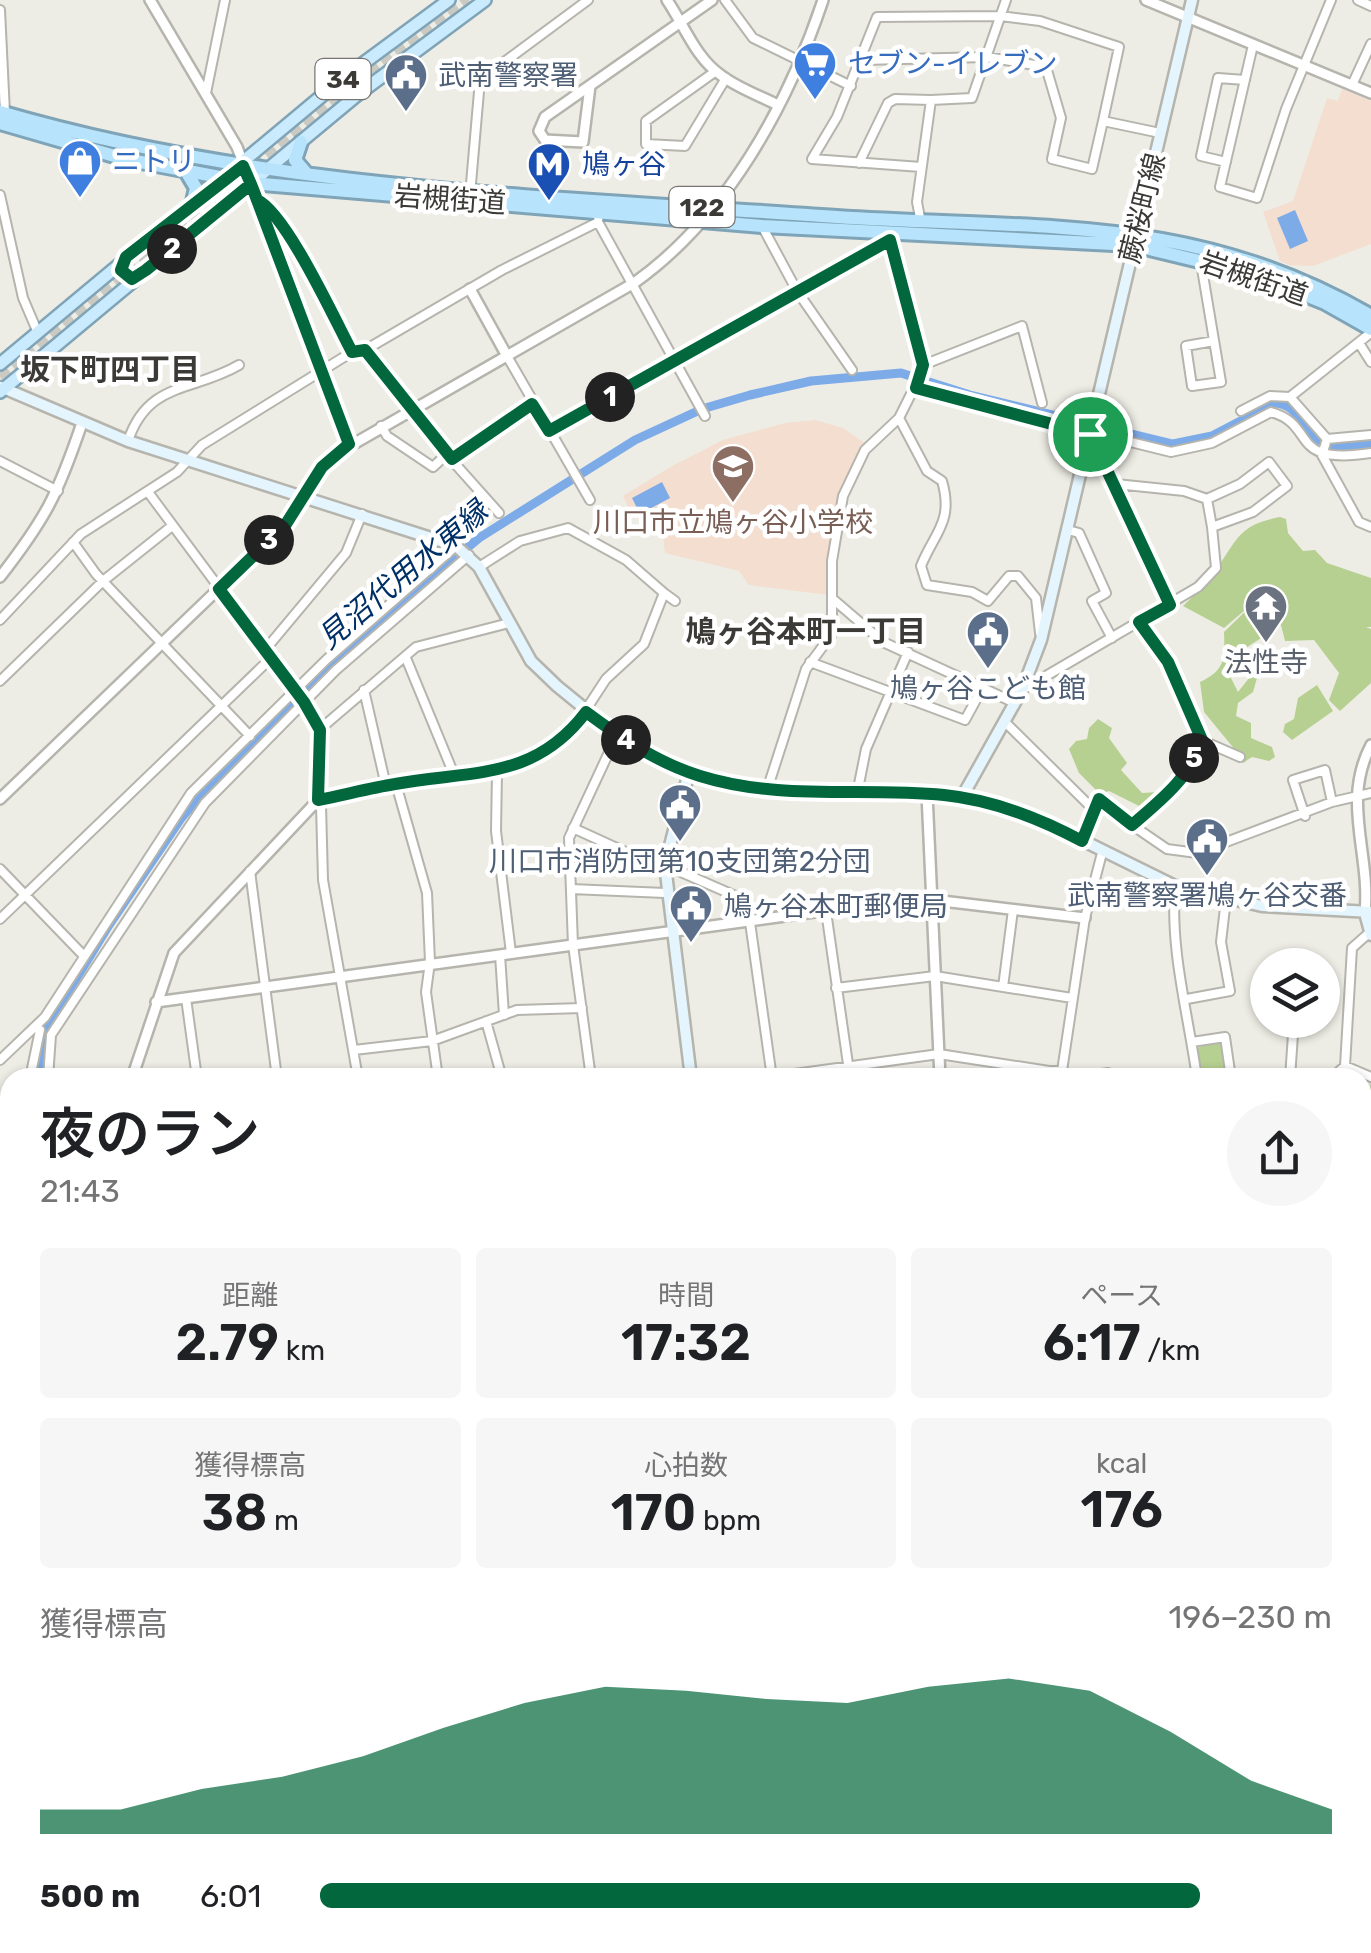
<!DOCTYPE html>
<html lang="ja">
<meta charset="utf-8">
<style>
body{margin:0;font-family:Rubik,"Noto Sans JP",sans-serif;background:#f6f6f6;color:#202124;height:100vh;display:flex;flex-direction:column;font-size:38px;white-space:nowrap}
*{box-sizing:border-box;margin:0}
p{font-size:32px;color:#757577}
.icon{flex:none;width:55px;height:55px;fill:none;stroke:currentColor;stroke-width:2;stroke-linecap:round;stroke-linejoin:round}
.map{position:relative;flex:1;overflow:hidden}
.sheet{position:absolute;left:0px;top:1068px;width:1372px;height:888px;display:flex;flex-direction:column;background:#fff;border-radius:30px 30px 0 0;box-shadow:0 2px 8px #0004}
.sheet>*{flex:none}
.fabs{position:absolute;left:1250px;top:948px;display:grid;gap:20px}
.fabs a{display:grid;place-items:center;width:90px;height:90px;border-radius:50%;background:#fff;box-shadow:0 2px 8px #0004;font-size:50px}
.pin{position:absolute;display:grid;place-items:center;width:85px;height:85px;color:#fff;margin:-42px;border:5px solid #fff;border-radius:50%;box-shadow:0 2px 10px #0007}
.km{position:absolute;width:50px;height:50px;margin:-25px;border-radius:50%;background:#222;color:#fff;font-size:28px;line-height:50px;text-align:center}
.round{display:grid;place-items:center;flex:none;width:105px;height:105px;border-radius:52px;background:#f6f6f6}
.overview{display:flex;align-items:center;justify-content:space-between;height:170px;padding:0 40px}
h1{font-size:55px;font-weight:600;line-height:75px}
.metrics{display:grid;grid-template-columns:repeat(3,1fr);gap:15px;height:170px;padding:10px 40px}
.metrics div{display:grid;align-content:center;border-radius:10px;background:#f6f6f6;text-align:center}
.metrics b{font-size:50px;font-weight:600}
.metrics small{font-size:28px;font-weight:400}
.metrics p{font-size:28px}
.chart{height:280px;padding:20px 40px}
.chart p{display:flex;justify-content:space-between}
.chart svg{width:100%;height:180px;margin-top:10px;fill:#02673c;opacity:.7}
ul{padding:0 40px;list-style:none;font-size:32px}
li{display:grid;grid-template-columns:160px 120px 1fr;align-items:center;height:75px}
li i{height:25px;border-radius:12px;background:#02673c}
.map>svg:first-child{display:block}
</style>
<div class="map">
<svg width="1371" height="1953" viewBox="0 0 1371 1953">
<rect width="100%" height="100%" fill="#eeede5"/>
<path fill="#f3ded0" d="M1342,89L1371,101V244L1313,266L1289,265L1280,261L1263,212L1293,201L1327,98L1338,101Z
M815,420L843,428L866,444L840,495L829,595L749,585L739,571L665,553L662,526L651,513L634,519L623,496L672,466L723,440L785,423Z
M133,1945H226L215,1953H139Z"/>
<path fill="#b6d091" d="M1280,517L1286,519L1288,533L1303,551L1315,550L1327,563L1371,578V627H1366L1371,629V683L1340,711L1329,700L1339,673L1314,640L1285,641L1281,625C1264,638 1235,650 1227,670L1238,692L1253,673L1257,678L1253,692L1238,703L1236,716L1251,723V738L1272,747L1275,757L1269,761L1252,757L1243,763L1236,759V751L1204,712L1200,682C1226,670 1225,658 1224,632L1260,597L1224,628L1183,606L1221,569L1220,564C1239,535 1243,524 1280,517Z
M1317,685L1333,711L1292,740L1283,732L1285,724L1294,719L1298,698Z
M1098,719L1112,728L1109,738L1127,763L1121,770L1142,793L1158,792L1161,796L1145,809L1109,791L1100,794L1079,773L1069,749L1076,741L1087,739L1089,728Z
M1220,1040L1228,1077H1201L1197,1048Z
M1371,1082V1205H1367V1197L1363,1196V1145Z
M459,1945H524V1953H460Z
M787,1945H849L846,1953H791Z"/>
<path fill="#7dabe8" d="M1295,210L1308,241L1290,249L1277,218Z
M662,482L670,498L640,514L632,498Z"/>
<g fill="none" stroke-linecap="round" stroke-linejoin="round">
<path stroke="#7dabe8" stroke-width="2.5" d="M0,1474L10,1479"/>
<path stroke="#7dabe8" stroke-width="9" d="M37,1078L49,1023L109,925L182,817L212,782L369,630L479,538L635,440L702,409L750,395L811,381L901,373L970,395L1173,444L1212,436L1275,403C1315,406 1285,458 1371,444
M0,1391L10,1341"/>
<path stroke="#7dabe8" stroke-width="15" d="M0,1522L10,1524
M1362,1913L1371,1917
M602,1945L606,1953"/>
<path stroke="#cac9c2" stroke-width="11" stroke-dasharray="11 5.5" stroke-linecap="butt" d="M0,377L350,87L469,0"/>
<g stroke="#b5b4ad" stroke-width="12">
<path id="minor" d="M725,0L753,38L851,86
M1358,0L1371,6
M0,10L5,113
M1253,45L1220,187L1257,198L1286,109L1331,0
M862,60L987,57L1046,67L1061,118L1052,159L1092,169L1103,121L1160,133
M716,71L646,121V144L685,146L726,78
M1352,85L1371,44
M206,93L225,0
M1226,162L1201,156L1218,78L1245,80
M859,163L888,103L895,99L931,100
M921,167L812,159L837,117L877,17L1000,16L1040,21L1119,47L1103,121
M0,195L23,298L38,333
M470,195L480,80L588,0
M257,200L282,223L352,352
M598,222L705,416
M921,223L917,202L931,100L972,98L1006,0
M762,226L797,291L852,370
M1201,263L1221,382L1192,386L1186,346L1214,341
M1359,343L1371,362
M365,350L424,429L499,513
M507,356L590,500
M923,365L1022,326L1042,403
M916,389L1171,452L1212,443L1271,412C1318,425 1286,466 1371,453
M1290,397L1368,335
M1241,411L1270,396L1290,397L1327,439L1371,435
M899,418L927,471L942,481C954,522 934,533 921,566L927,585L972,592L988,601L1009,576H1018L1036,598L1040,633
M381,426L387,436L433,467L448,453
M549,431L890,240
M1094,434L1170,605
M1327,439L1322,455L1359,522L1371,527
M128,441C148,381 193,392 239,365
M452,459L532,404
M0,461L58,491
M1116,484L1184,491L1207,499L1212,527
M148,492L304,702L319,730L323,880L358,1078
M1068,530L1079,533L1106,593L1092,601L1112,638
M73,542L96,574L250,736
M479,567L520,541L568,528L626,560L664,593
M834,600L883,642L1015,703
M0,620L81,534L177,472L202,445L352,352L365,350L502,270L598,222L599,212
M1139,622L1169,662L1201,740C1192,776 1159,802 1132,825L1167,849L1197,853L1332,802L1371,793
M265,650L346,553L362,514
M406,658L455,777
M810,662L965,720L983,687
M0,681L103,581L172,526
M364,690L386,786
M1022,690L1198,587L1216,568L1212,527L1253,512L1287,486L1269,462L1240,484L1207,499
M1004,721L1093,809
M319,730L416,647L509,623
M1201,740L1240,757
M497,772L496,831L511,953
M396,784L427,893L430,962L426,992L438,1078
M767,790L806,669L832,634V561L843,496L865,450L899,418L922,372L888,234
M857,794L866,749L908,652
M318,800L396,784L497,772L542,753L572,731L606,679L644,644L664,593L675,601
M1305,816L1293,780L1325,770L1332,802
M573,828L632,855L665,862
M1082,841L1099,799L1132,825
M665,865L747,901L772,1078
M0,869L84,956
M250,871L277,1078
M1175,886C1170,951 1188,1013 1197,1078
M571,889L665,893
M826,911L850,1078
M0,919L271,658
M500,955L504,1015
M1003,987L1013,910
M836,988L935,976L1072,998
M186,998L197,1078
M1187,999L1230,991L1221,942L1226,899
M486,1021L502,1078
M1192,1042L1225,1037L1231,1078
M354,1050L432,1041L517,1010L582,1008
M0,1060L45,1017L191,793L327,659L456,546
M1345,1066L1352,948L1369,933
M30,1078L40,1030
M48,1078L51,1035L205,803L336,670L469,555
M591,1078L573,945L569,838L617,735
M765,1078L939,1054L1049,1071
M1059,1078L1049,1071H1062L1085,918L1102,853
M1076,1078L1108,1073L1111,1078
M1290,1078L1294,1020
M1332,1078L1345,1066L1371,1077
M0,1176L10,1158
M0,1263L10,1270
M1362,1276L1371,1275
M0,1354L10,1315
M1362,1369L1371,1367
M0,1429L10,1381
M0,1454L10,1453
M1362,1486L1371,1491
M0,1513L10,1514
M1362,1572L1367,1565L1371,1567
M1362,1629L1371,1633
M0,1664L10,1662
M1362,1796L1371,1793
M1362,1810L1371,1807
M694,1945L697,1953
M906,1945L916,1953
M1067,1945L1080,1953
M442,1953V1945
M1129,1953L1131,1945
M1186,1953L1187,1945
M1225,1953L1227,1945"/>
</g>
<g stroke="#b5b4ad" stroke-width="14">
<path id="tertiary" d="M150,0L237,147L349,444
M667,0C684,25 696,59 722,76C738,88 760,96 778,105
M1146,0L1371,93
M590,86L583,142L545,140L539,131L545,117L712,0
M470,289L507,356
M0,577C46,518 58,494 82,423
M927,794L940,1078
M0,799L286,524L322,467L336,454L634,283C726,218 788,105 823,0
M1365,913C1371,854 1341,802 1371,745
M156,1002L917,898L1085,918
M132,1078L174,953L318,800
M1362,1466L1371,1455
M0,1924L10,1932
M26,1945L40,1953
M228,1953L240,1945"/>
</g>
<g stroke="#b5b4ad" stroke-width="15">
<path id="secondary" d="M1,387L128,441L456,546L479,567L531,661L557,686L617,735L689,772L767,790L962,797L1031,815L1175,886L1262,906L1371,912
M689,772L665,865L691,1078
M962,797L1022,690L1041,640L1192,0
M1365,913L1371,935
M637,1953V1945"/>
</g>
<g stroke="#80a4b7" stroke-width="16">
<path id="primary" d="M0,364L342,79L449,0
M0,392L357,95L485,0"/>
</g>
<g stroke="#80a4b7" stroke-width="18">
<path id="trunk" d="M0,112C270,191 557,197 837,217C1031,230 1194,212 1371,316
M0,123L125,159L251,183L762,226L1133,245L1253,274L1325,303L1371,329
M301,142L295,160L306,173
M187,173L196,188L192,206"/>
</g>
<use href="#minor" stroke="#fff" stroke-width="8"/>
<use href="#tertiary" stroke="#fff" stroke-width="9"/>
<use href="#secondary" stroke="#e4f5fe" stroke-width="10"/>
<use href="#primary" stroke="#c9ebfd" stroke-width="11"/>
<use href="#trunk" stroke="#b7e4fc" stroke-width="12"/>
</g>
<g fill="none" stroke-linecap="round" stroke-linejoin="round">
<g stroke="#fff" stroke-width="20">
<path id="route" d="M1090,434L916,388L923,365L890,240L549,431L532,404L452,459L365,350L352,352C335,320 286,213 257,200L251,184L146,270L132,279L121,270L126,257L243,166C248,177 253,188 257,200L349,444L322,467L286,524L219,589L304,702L320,730L318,800C344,795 370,788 395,784C471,770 534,781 586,712C621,738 658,763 700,776C780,801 862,787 944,795C994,800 1039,818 1082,841L1099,799L1132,825C1159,802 1192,776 1202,740L1168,662L1139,622L1170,605L1090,434"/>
</g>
<use href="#route" stroke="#02673c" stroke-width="12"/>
</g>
<defs>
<g id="supermarket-pin" transform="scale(2.25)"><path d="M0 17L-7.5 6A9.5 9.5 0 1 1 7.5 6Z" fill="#3f7fe0" stroke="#fff"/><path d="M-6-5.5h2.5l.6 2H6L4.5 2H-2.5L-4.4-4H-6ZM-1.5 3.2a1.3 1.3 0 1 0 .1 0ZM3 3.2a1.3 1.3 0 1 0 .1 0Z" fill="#fff"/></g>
<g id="civic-pin" transform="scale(2.25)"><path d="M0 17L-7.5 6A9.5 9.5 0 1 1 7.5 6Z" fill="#5c6f8a" stroke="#fff"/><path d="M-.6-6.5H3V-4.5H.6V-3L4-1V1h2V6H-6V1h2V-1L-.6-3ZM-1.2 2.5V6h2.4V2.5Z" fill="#fff"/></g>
<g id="shop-pin" transform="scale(2.25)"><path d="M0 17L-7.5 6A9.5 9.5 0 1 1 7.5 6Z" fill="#3f7fe0" stroke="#fff"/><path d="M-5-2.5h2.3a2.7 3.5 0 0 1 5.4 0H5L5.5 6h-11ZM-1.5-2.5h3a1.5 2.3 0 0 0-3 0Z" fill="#fff"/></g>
<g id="metro-pin" transform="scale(2.25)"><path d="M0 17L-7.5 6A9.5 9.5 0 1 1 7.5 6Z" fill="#1a4fb4" stroke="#fff"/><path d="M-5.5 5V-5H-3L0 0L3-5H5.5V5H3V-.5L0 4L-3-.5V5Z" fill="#fff"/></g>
<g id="school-pin" transform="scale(2.25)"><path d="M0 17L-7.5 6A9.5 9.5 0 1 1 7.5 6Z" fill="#8d6e63" stroke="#fff"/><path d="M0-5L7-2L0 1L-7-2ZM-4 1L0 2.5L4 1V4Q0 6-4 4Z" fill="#fff"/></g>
<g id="temple-pin" transform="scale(2.25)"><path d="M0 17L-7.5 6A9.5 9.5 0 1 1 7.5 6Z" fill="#6b7280" stroke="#fff"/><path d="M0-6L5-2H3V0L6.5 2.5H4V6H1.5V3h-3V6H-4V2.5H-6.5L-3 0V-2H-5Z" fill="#fff"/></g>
</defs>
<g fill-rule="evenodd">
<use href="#supermarket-pin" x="815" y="63"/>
<use href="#civic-pin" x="406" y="75"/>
<use href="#shop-pin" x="80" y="161"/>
<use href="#metro-pin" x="549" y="164"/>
<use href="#school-pin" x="733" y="466"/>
<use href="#temple-pin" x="1266" y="606"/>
<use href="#civic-pin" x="988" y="632"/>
<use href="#civic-pin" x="680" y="805"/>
<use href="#civic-pin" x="1207" y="839"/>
<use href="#civic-pin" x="691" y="906"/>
</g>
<g text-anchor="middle" stroke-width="9" stroke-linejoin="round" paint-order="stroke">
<g fill="#fff" stroke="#767573" stroke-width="2.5">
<rect x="315.5" y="59" width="55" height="40" rx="8"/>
<rect x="669.5" y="187" width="65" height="40" rx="8"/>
</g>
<g font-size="25" font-weight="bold" fill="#3b3a37">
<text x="343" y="88">34</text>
<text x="702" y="216">122</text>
</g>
<g font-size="28" fill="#366cbe" stroke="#fff" text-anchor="start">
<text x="848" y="73">セブン-イレブン</text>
<text x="112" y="171">ニトリ</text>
</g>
<g font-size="28" fill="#4e5e75" stroke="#fff">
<text x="438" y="85" text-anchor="start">武南警察署</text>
<text x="988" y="698">鳩ヶ谷こども館</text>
<text x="680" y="871">川口市消防団第10支団第2分団</text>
<text x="1207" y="905">武南警察署鳩ヶ谷交番</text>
<text x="724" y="916" text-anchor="start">鳩ヶ谷本町郵便局</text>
</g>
<g font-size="28" fill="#164399" stroke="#fff" text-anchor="start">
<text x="582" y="174">鳩ヶ谷</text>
</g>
<g font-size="28" fill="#3b3a37" stroke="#fff">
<text transform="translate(450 199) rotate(4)" y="10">岩槻街道</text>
<text transform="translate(1142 208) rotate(-76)" y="10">蕨桜町線</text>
<text transform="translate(1254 278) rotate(19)" y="10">岩槻街道</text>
</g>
<g font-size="28" fill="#785e54" stroke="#fff">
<text x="733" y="532">川口市立鳩ヶ谷小学校</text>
</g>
<g font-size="28" fill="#5b616d" stroke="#fff">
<text x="1266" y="672">法性寺</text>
</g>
<g font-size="30" font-weight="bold" fill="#3b3a37" stroke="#fff">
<text x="110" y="380">坂下町四丁目</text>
<text x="806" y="642">鳩ヶ谷本町一丁目</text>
</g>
<g font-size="30" font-style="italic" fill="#003066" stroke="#fff">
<text transform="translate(403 575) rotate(-40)" y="10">見沼代用水東縁</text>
</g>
</g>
</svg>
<div class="fabs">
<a><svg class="icon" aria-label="layers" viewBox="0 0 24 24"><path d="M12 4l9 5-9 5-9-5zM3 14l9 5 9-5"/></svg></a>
</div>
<div class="pin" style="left:1090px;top:434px;background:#1e9e55"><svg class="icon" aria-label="arrive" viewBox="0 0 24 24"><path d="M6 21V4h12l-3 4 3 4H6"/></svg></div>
<b class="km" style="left:610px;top:397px">1</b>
<b class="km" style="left:172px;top:249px">2</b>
<b class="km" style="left:269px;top:540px">3</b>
<b class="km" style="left:626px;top:740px">4</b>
<b class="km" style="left:1194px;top:758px">5</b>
<section class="sheet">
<div class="overview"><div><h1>夜のラン</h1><p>21:43</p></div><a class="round"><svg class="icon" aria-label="share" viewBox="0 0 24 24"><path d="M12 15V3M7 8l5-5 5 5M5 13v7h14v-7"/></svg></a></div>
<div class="metrics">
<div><p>距離</p><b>2.79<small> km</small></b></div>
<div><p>時間</p><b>17:32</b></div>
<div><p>ペース</p><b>6:17<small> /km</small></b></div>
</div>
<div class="metrics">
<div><p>獲得標高</p><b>38<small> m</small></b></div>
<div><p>心拍数</p><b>170<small> bpm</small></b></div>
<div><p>kcal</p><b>176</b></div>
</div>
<div class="chart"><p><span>獲得標高</span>196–230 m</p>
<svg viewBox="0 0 160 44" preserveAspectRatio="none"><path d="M0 44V38L10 38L20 33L30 30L40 25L50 18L60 12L70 8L80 9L90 11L100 12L110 8L120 6L130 9L140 19L150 31L160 38V44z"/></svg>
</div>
<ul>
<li><b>500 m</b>6:01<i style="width:87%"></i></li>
</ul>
</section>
</div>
